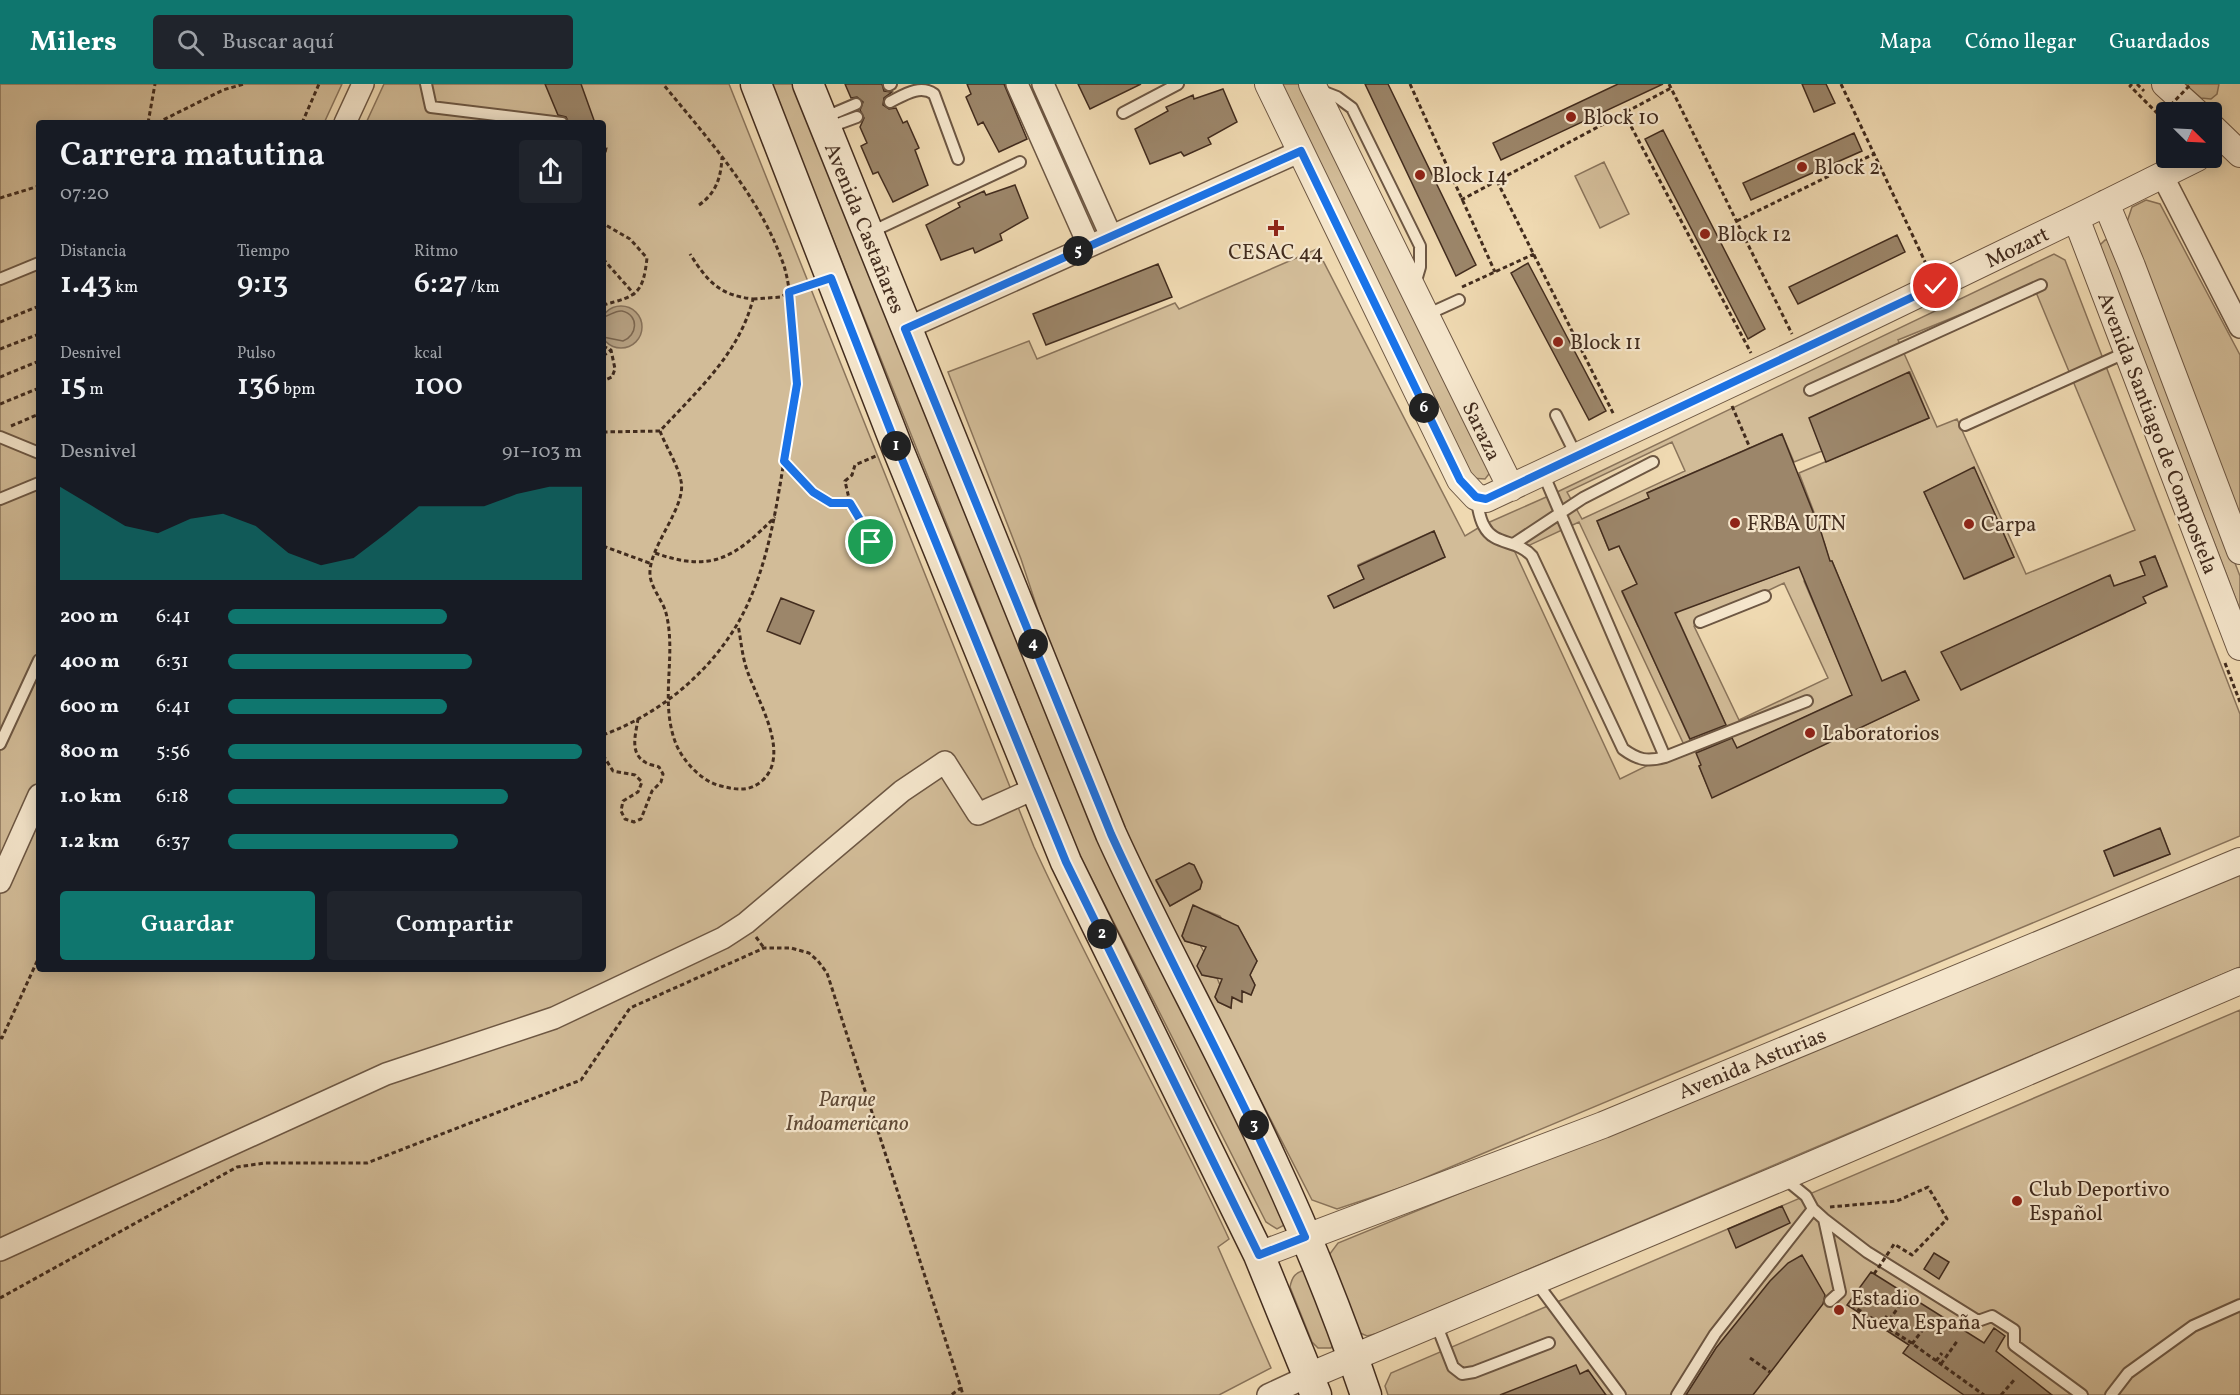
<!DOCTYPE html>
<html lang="es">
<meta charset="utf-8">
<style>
body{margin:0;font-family:Vollkorn,serif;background:#20242c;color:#f1f3f6;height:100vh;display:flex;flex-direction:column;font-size:22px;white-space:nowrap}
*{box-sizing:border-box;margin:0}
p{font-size:20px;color:#9ea1a6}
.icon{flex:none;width:33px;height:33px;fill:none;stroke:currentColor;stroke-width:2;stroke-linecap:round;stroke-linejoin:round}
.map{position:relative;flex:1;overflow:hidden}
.drawer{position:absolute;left:36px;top:36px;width:570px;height:852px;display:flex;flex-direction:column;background:#171b24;border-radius:6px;box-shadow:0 3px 15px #0003}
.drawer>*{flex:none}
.needle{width:39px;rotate:114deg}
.controls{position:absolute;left:2156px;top:18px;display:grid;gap:12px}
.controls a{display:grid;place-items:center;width:66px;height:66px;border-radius:6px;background:#171b24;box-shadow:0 3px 15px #0003;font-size:30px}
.pin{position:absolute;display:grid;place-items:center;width:51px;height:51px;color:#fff;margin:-26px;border:3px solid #fff;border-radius:50%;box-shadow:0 2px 6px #0007}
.km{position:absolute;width:30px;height:30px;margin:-15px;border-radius:50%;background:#222;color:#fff;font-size:16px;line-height:30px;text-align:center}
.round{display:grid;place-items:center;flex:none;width:63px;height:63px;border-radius:6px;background:#20242c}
.head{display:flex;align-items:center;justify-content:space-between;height:102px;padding:0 24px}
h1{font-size:33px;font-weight:600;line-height:45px}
.metrics{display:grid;grid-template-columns:repeat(3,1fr);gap:9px;height:102px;padding:6px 24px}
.metrics div{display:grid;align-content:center}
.metrics b{font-size:30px;font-weight:600}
.metrics small{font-size:16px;font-weight:400}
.metrics p{font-size:16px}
.chart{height:168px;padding:12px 24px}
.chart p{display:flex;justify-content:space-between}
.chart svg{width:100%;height:108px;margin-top:6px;fill:#0f766e;opacity:.7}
.button{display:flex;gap:12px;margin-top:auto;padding:12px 24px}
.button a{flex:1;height:69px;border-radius:6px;background:#0f766e;color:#fff;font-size:24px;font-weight:600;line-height:69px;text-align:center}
.button a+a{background:#20242c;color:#f1f3f6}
ul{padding:0 24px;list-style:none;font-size:20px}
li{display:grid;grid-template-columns:96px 72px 1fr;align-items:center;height:45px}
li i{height:15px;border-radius:8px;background:#0f766e}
header{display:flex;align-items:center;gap:36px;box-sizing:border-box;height:84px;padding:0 30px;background:#0f766e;color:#fff}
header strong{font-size:28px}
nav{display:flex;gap:33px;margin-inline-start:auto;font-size:21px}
.search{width:420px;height:54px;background:#20242c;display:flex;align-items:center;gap:15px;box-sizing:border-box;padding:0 21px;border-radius:6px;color:#9ea1a6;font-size:22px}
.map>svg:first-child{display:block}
</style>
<header>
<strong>Milers</strong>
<div class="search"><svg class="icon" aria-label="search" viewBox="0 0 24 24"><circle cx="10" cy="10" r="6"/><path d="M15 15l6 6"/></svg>Buscar aquí</div>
<nav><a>Mapa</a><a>Cómo llegar</a><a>Guardados</a></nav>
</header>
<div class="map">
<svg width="2240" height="1311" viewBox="0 0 2240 1311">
<rect width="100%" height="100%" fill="#efd9b1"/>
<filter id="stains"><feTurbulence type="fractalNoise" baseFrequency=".00333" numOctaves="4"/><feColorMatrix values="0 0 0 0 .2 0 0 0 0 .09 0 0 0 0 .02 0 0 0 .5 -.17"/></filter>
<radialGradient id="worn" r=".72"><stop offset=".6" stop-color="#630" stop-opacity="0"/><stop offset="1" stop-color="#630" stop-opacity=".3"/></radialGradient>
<path fill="#d2bc98" stroke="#8a745b" stroke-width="1.5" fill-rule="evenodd" d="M0,0H342L324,39H39V885H603V39H366L384,0H729L1034,763C1095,896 1168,1023 1229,1155L1218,1163L1271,1284L1219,1311H0Z
M771,0H801L1288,1139L1277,1145L1266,1138L1077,766Z
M1278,0H1306L1490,381L1489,390L1485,395L1470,394Z
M2185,0H2219L2217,10L2211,15L2201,14Z
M1604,78L1629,130L1600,144L1575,92Z
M2146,116L2160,120L2240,271V431L2127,138L2132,123Z
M2105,156H2108L2114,164L2240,492V526L2104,173L2100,161Z
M1317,165L1465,452L1483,441L1553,410L2054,170L2065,176L2240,630V752L1403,1103L1337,1125L1312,1116L1145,791L1075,639L1021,475L948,288L1029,257L1037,275L1175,219L1179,225ZM2033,201L2135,446L2026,490L1957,335L1937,343L1898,256ZM1910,288L1929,334L1799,389L1820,444L1805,453L1808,463L1824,458L1828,472L1692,522L1676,484L1712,471L1715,477L1761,463L1755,444L1668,474L1651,434L1656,431L1647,409L1782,350L1794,378L1822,367L1810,334ZM1672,358L1685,387L1582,435L1567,408ZM1974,384L2014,473L1965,495L1924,408ZM1636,420L1677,529L1668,534L1671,541L1679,537L1726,641L1691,658L1647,561L1651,558L1643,540L1638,542L1622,508L1637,500L1619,462L1609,466L1597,437ZM1579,438L1685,663L1620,695L1515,468ZM1434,447L1445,473L1334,524L1328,512L1364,495L1358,481ZM2155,472L2167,503L2152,508L2140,478ZM1832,477L1873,577L1844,590L1804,497L1812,493L1809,486ZM2110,492L2117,509L2125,506L2123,499L2135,495L2145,519L2134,525L2129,512L2120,516L2125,529L1961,605L1942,568ZM1784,499L1828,594L1739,636L1694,542ZM1905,587L1919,616L1712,713L1699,682ZM2160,745L2170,770L2114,792L2104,767ZM1189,779L1194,781L1202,797L1200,805L1170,822L1156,797ZM1207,827L1220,832L1223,837L1238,842L1257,877L1250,891L1255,901L1251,911L1242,907L1241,918L1232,913L1231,924L1218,918L1215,913L1220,901L1217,894L1202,891L1198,882L1204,868L1200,861L1185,857L1182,852L1187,838L1196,840V832L1204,836Z
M2240,790V883L1379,1249L1367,1252L1360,1249L1329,1171L1338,1159Z
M2240,926V1311H1388L1385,1302L1391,1289Z
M1306,1186L1334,1260L1331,1264H1318L1312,1258L1290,1203C1292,1193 1295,1188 1306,1186Z"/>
<path fill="#b49e7f" stroke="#867058" stroke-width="1.5" d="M600 243a21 21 0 1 1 42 0a21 21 0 1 1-42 0Z"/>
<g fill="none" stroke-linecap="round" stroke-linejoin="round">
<path stroke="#7b654e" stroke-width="1.5" d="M603,233C610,232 615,226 622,227C640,231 637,252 623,257L603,253"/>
</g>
<path fill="#9c866a" stroke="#422c1e" stroke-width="1.5" d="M545,0H581L595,39H569L566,33L558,31Z
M845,0H882L884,7L892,8L884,14L883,21L889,25L896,24L903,39L907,37L919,64L915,66L928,101L893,118L878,88L873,90L861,62L867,59L860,43L864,34L860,26L863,18L857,13L851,14Z
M967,0H1004L1027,55L999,68L983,38L978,41L966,13L971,10Z
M1078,0H1141L1090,25Z
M1365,0H1388L1476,181L1456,192Z
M1618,0H1663L1501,76L1493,59Z
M1802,0H1826L1835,19L1814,28Z
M1223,5L1237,38L1208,54L1211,60L1184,72L1181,68L1150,80L1135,45L1168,27L1166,23L1193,11L1194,15Z
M1663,46L1765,245L1748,255L1645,55Z
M1854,49L1862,67L1751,116L1743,99Z
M1015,101L1028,134L1000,150L1002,156L975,169L973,164L941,176L926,141L960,123L958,119L984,107L986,111Z
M1897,151L1905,168L1798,220L1789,203Z
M1528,179L1606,327L1589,336L1511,189Z
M1158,180L1172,213L1046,261L1033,230Z
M1909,288L1929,334L1826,378L1809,334Z
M1782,350L1821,448L1830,477H1832L1882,597L1905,587L1919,616L1712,714L1699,682L1701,681L1696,669L1732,654L1737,664L1852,611L1799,483L1675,529L1726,641L1690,655L1622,507L1637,500L1619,462L1609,466L1597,437L1649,414L1647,409Z
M1974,383L2014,473L1964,495L1924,408Z
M1434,447L1445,473L1334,524L1328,512L1364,495L1358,482Z
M2155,472L2167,502L2143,513L2146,519L1961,606L1941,568L2110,491L2114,502L2145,491L2140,478Z
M781,514L814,527L800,560L767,547Z
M2160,744L2170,770L2114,792L2104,767Z
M1189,779L1194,781L1202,798L1200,805L1170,822L1156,796Z
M1193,821L1238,842L1257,877L1250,891L1255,901L1251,911L1242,907V918L1232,913L1231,924L1218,918L1215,913L1222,895L1202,891L1197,882L1206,863L1185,857L1182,852Z
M1782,1122L1790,1139L1736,1164L1728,1145Z
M1934,1169L1949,1178L1939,1195L1924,1185Z
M1802,1171L1825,1211L1823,1220L1753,1311H1686L1716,1264L1770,1197L1788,1179Z
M1871,1188L1984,1259L1994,1244L2005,1252L1996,1267L2052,1311H1964L1903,1269L1909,1261L1847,1221Z
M1576,1281L1580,1290L1588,1286L1606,1311H1500Z"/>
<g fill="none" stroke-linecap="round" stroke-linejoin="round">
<g stroke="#6d5743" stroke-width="14">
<path id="service" d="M426,0L431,23L562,39
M889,1L891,0
M1319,6L1337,13L1352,24L1420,162V183L1415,200
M890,18C904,11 920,0 934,10L958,75
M1123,29L1178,0
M823,34L856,20
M827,44L857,33
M871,148L1020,78
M0,195L39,179
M1426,231L1459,216
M1810,306L2041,201
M1556,331L1577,373
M1965,341L2127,268
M0,353L39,369
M1543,389L1665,673
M1476,413C1478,422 1479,434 1484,442C1494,462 1517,455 1532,472L1623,665C1638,676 1647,678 1665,673L1807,617
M0,415L39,399
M1515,459L1583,414L1653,378
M1700,538L1765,512
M0,660L39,576
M1784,1094L1806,1112L1813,1125L1824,1135L1867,1168L1978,1237L1992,1232L2014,1246V1261L2082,1311
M1824,1135L1840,1208L1830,1217
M1536,1198L1620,1311
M1435,1237L1453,1283L1462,1290L1474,1288L1549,1259
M1677,1311L1715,1250L1813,1125
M2111,1311L2128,1289L2193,1242L2240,1221"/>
</g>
<g stroke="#6d5743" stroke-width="24">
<path id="minor" d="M1017,0L1089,162
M1043,0L1111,152
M345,39L363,0
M2162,91L2240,243
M905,245L1301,67
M0,798L39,711
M0,1166L386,990L554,934L723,854L746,839L902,707L945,678L978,730L1036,704
M1268,1311L1309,1292"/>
</g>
<g stroke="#6d5743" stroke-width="28">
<path id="tertiary" d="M1268,0L1460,396L1476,413L1486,415L1801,267L2076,134L2197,74
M1312,0L1511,404
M2165,0L2196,28
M2211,42L2240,70
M2106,119L2132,182L2240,467
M2076,134L2240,563
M1259,1171L1603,1041L2240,777
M1309,1292L1783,1093L2240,897"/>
</g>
<g stroke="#422c1e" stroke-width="33">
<path id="secondary" d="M756,0L897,363L1066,778L1259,1171L1316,1311
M808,0L1111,750C1161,860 1221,965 1271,1075C1307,1152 1339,1231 1366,1311"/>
</g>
<path stroke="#422c1e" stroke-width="3" stroke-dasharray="4.5 3" stroke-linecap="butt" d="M1410,0L1495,188
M1669,0L1792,250
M1841,0L1928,184
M2132,0L2130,2L2160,32
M2137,0L2144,7
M1624,29L1751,269
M148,39L155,0
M157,39L223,6L244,0
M302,39L319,0
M603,57L606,64L603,78
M1497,97L1614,331
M0,114L39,102
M1461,116L1671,4
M699,121C716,109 721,94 722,73
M603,136L604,140L630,155L647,174C643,210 637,212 603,221
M1737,137L1874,70
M603,175L635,211
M1462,203L1534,170
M753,215L781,213L789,208L809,202
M0,238L39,222
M603,262L611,266L615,285L612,293L603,297
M0,265L39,250
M603,272L611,266
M0,293L39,277
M0,320L39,304
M1732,322L1750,364
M11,342L39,330
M660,347C666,363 678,381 681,397C687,423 648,463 650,491C651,504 663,517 666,529C677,572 659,617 676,660C683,677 702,698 721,702C737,706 750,708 763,696C791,669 757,616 747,586C742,572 741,556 738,541
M603,348L660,347C697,307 739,270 753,215C719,211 708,198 690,170
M784,377L813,408L831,419H850L862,439L874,448L875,459L871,458
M850,419L845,397L852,391L855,381L876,372
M603,462L652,480
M655,469C712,489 734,474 775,433
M2225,579L2240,618
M603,651C652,633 697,599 727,556C764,504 774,438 784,377C789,351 795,326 796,301C798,278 794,255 792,233C790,215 789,196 783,179C759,111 708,55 663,0
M603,671L613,687L635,691L642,698L638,708L623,717L621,727L625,735L634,738L641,735L652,707L661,698L663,690L659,683C655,681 648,681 645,678C629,669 636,649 638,635
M756,853L764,864
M0,953L2,954L39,873
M1830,1123L1897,1117L1928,1103L1947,1135L1912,1171L1894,1160L1891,1165
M0,1214L237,1083L265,1079H367L581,996L630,924L764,864H791L809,869L818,877L827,889L961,1304L951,1311
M1851,1221L1910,1258L1984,1311
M1881,1240L1887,1232
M1885,1242L1902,1218
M1912,1260L1930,1236
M1750,1274L1770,1288
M1936,1277L1942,1269
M1941,1280L1958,1256
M961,1304L963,1311
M2001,1311L2015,1295"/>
<use href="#service" stroke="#f5e6cc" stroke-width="10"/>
<use href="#minor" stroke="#f5e6cc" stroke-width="21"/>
<use href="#tertiary" stroke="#f5e6cc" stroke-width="26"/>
<use href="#secondary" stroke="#f5e6cc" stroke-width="30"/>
<path stroke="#422c1e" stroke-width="3" stroke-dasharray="4.5 3" stroke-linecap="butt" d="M2160,32L2191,0
M1874,1190L1891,1165"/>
</g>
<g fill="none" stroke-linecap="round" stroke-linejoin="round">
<g stroke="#fff" stroke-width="12">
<path id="route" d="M871,458L875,459L873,448L862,439L850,419H831L813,408L784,377L797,300L789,208L831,194L897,363L1066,778L1259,1171L1305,1153C1245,1016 1173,886 1111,750L905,245L1301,67L1460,396L1476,413L1486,415L1936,202"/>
</g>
<use href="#route" stroke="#1a73e8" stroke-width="8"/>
</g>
<g fill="#8f2418" stroke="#f5e6cc" stroke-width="2">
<circle cx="1571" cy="33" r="6"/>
<circle cx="1802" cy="83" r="6"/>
<circle cx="1420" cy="91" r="6"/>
<path d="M1273 135h6v6h6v6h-6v6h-6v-6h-6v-6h6z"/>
<circle cx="1705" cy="150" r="6"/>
<circle cx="1558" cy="258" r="6"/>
<circle cx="1735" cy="439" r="6"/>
<circle cx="1969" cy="440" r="6"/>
<circle cx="1810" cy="649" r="6"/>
<circle cx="2017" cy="1117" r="6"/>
<circle cx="1839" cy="1226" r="6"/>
</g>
<g text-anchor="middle" stroke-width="4.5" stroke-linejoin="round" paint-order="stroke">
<g font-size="21" fill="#422c1e" stroke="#f5e6cc" text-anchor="start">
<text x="1583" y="40">Block 10</text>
<text x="1814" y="90">Block 2</text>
<text x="1432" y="98">Block 14</text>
<text x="1717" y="157">Block 12</text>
<text x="1276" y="175" text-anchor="middle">CESAC 44</text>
<text x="1570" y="265">Block 11</text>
<text x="1747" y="446">FRBA UTN</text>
<text x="1981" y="447">Carpa</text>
<text x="1822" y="656">Laboratorios</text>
<text x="2029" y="1112">Club Deportivo<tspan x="2029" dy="24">Español</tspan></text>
<text x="1851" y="1221">Estadio<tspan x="1851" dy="24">Nueva España</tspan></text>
</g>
<g font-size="21" fill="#422c1e" stroke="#f5e6cc">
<text transform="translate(865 144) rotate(68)" y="7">Avenida Castañares</text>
<text transform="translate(2017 163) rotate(-26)" y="7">Mozart</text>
<text transform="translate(1482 347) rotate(64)" y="7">Saraza</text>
<text transform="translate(2158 349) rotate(69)" y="7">Avenida Santiago de Compostela</text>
<text transform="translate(1752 979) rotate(-22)" y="7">Avenida Asturias</text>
</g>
<g font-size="21" font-style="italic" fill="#5f4936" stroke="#f5e6cc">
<text x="847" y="1022">Parque<tspan x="847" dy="24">Indoamericano</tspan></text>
</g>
</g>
<rect width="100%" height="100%" filter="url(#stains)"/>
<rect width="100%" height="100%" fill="url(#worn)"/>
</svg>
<div class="controls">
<a><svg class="needle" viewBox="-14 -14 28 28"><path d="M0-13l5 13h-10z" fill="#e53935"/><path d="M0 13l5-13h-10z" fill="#9ea1a6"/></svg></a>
</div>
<div class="pin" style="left:871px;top:458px;background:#1e9e55"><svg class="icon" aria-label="arrive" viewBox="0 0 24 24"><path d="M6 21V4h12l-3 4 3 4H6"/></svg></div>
<div class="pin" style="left:1936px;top:202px;background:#d93025"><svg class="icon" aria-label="check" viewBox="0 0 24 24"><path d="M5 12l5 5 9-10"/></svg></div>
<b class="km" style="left:896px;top:362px">1</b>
<b class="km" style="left:1102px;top:850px">2</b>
<b class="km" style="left:1254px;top:1041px">3</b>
<b class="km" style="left:1033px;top:560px">4</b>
<b class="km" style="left:1078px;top:167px">5</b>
<b class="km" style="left:1424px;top:324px">6</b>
<section class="drawer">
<div class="head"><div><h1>Carrera matutina</h1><p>07:20</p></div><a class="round"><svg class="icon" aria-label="share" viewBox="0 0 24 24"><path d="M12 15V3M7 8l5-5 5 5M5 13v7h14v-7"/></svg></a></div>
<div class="metrics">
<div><p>Distancia</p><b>1.43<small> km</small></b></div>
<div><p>Tiempo</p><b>9:13</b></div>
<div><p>Ritmo</p><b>6:27<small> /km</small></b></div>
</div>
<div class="metrics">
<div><p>Desnivel</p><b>15<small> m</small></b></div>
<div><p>Pulso</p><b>136<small> bpm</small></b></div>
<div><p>kcal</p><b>100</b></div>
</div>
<div class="chart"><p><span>Desnivel</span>91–103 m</p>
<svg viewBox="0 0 160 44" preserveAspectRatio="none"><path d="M0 44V6L10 14L20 22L30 25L40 19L50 17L60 22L70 33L80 38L90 35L100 25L110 14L120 14L130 14L140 9L150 6L160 6V44z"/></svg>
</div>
<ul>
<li><b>200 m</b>6:41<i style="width:62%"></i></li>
<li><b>400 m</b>6:31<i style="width:69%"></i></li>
<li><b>600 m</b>6:41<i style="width:62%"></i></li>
<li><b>800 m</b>5:56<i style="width:100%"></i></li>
<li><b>1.0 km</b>6:18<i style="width:79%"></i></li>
<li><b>1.2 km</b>6:37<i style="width:65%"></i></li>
</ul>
<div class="button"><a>Guardar</a><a>Compartir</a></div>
</section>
</div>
